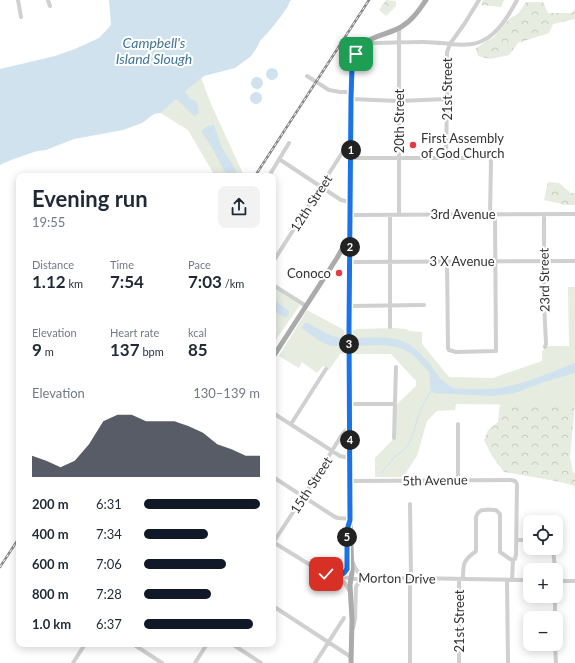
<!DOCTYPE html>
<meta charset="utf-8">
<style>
body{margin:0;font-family:Lato,sans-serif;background:#f2f2f3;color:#1f2937;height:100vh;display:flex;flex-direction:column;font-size:15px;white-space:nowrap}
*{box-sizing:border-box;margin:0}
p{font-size:13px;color:#747a83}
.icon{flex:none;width:22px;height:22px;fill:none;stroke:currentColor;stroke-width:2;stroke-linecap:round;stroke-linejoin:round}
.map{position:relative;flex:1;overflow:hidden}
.details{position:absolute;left:16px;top:173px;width:260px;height:474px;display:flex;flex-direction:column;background:#fff;border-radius:8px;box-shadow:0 2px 10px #0003}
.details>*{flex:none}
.fabs{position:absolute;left:523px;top:515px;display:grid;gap:8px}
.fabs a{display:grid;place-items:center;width:40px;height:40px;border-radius:8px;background:#fff;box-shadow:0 2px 10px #0003;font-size:20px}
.pin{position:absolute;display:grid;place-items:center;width:34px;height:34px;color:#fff;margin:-17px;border-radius:8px;box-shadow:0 2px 6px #0006}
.km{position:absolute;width:20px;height:20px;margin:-10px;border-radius:50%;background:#222;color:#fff;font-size:11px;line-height:20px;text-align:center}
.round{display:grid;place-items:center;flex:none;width:42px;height:42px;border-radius:8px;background:#f2f2f3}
.summary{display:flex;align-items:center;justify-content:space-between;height:68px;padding:0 16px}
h1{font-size:22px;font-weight:700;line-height:30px}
.stats{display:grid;grid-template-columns:repeat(3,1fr);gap:6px;height:68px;padding:4px 16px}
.stats div{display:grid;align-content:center}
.stats b{font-size:17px;font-weight:700}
.stats small{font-size:11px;font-weight:400}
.stats p{font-size:11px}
.chart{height:112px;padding:8px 16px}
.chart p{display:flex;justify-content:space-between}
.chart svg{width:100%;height:72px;margin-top:4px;fill:#111827;opacity:.7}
ul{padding:0 16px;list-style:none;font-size:13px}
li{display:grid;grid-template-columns:64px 48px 1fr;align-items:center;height:30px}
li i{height:10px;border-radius:5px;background:#111827}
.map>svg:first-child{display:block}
</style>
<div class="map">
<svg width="575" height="663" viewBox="0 0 575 663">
<defs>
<pattern id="forest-crowns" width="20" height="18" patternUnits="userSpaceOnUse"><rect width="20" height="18" fill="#e6ecdf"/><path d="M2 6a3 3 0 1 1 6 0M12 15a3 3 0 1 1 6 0" fill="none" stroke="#c6cbc0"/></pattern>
</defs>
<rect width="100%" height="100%" fill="#fff"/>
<path fill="url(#forest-crowns)" d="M386,0L396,1V6L386,16L379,10Z
M483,0H504L501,7L481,5Z
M526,2H543L548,13H572L575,9V19L553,24L549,33L518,43L509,55L490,59L478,56L476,48L494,37L510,18L518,14Z
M548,182L559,183L571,193H575V205H566L544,200Z
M500,403L575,404L570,457L573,472L575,473V486L556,481L504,472L492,456L484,440L488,430L498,422Z"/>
<path fill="#e6ecdf" d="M200,75L211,104L244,176H215L188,130L149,106Z
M273,287L300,305L273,344Z
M568,287H575V405L456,404L455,410L437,411L427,421L417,456L403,477H375V458L396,436V405L416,386V381L391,354H353V330L358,329L395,328L405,329L410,331L422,332V344L449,377L493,378L542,361V351L548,346H569Z
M307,310L344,330V354H340L329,370L323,366L317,373L302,362L299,368L279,356Z"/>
<path fill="#cfe2ee" d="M109,0H291L289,3L288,6L282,15L271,29L260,41L256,49L251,56L235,68L204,76L185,91L189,98L197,102L199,113L194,116C188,111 183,104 176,99L160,113L154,114L142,123L123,130L74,139L46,150L37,151L11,160L0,165V69L55,56L75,49L99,38L111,25Z
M266 74a6 6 0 1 1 12 0a6 6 0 1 1-12 0Z
M251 83a6 6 0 1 1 12 0a6 6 0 1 1-12 0Z
M250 98a6 6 0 1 1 12 0a6 6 0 1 1-12 0Z
M214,125L222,148L233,165L238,176H226V174L210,144L201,131L208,126Z
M273,299L289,311V313L286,318L273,311Z
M305,323H308C319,329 328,336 341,338L342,339V345L341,346H331L320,341L303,329L302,328Z
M356,338C370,338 386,336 399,340C411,343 422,355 430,364C436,373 443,384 454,388C460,391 468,389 475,389C485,389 496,389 505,387C529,382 552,372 575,363V373L544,382L515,393L491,396L434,393L431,390L429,372L413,355L405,350L396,347L382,345L357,346L355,345V339Z"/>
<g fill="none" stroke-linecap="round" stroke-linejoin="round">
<path stroke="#cfe2ee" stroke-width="1" d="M458,389H469
M382,473L394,457L403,451L409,443L412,437L416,423L420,411L432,389"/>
<path stroke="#d0d0d0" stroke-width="4" d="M18,0L21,17
M48,0L50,6
M366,43C385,43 405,42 424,42C430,42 436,43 442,43C455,44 469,47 482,41C498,34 509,15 517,0
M307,76L329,90L340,92H351
M351,99L399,101L447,99
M446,157L447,99V52L450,44L465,23L479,0
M351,158H483L490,156L491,162L490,214
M279,159L341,200L350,202
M269,176L289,143
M399,214V28
M544,214V302L546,344L545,347
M350,215L575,214
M390,215V327
M273,262L342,153L351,147
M350,262L575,261
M447,262L448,348L449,350L456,352L496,351L495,214
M273,285L306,306
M349,306L424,305
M350,404H395
M273,413L340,456L350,458
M291,424L326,369
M394,438L396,367
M273,477L335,517L338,518L350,519
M458,480V424
M350,481L511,480L515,481L517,484L516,554L515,559L513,560L512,580
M410,504L411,575L410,578V663
M516,540H530
M273,542L320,571L331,575L356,579L410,578L530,580
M273,543L318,474L341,436L346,430L350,429
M553,548L555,570
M353,563C357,573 359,574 369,578
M339,576L344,573L347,567V530L349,525
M334,578L344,582L349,590
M459,579V663
M463,579C463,565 463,560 475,552L476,551V517C479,507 488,510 496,510L500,514V552L510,559L513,560
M507,580L508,663
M556,581H575
M555,596V618
M273,606L351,657
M353,628L355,619L356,587L359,582L364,580
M133,644L162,663
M232,644L261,663
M555,644L556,663
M73,663L85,644
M195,663L207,644
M315,663L344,618"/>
<path stroke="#ababab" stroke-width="5" d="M273,357L337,258L346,242L350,239
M351,663L352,619L350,585L352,572L350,520L349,328L351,92C352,80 351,66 355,55C363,36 386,36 401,27C412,21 419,10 426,0"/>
<g stroke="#888" stroke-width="2.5">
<path id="rail" d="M255,176L369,0
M0,567L19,538"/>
</g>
<use href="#rail" stroke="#fff" stroke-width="1" stroke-dasharray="3" stroke-linecap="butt"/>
</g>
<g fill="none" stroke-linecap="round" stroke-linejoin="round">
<g stroke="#fff" stroke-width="8">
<path id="route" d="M326,574C335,577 341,578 347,569V530L350,520L349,328L351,98L352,67L356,54"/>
</g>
<use href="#route" stroke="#1a73e8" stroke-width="5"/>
</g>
<g fill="#e63946" stroke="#fff" stroke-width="1.5">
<circle cx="413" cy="145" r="4"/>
<circle cx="339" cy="273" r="4"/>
</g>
<g text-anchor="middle" stroke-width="4" stroke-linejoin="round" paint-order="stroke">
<g font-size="13" fill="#333" stroke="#fff">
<text transform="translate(447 89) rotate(-90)" y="5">21st Street</text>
<text transform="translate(399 121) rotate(-90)" y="5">20th Street</text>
<text transform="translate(311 203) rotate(-57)" y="5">12th Street</text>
<text x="463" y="219">3rd Avenue</text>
<text x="462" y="266">3 X Avenue</text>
<text transform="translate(544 280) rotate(-91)" y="5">23rd Street</text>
<text transform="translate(435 480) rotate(-1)" y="5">5th Avenue</text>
<text transform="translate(311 485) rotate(-57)" y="5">15th Street</text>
<text transform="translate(397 578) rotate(1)" y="5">Morton Drive</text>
<text transform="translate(459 621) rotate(-90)" y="5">21st Street</text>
</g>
<g font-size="13" fill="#333" stroke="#fff" text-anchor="start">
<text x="421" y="143">First Assembly<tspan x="421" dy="15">of God Church</tspan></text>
<text x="331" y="278" text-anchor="end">Conoco</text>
</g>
<g font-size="14" font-style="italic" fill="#3f7597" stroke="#fff">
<text x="154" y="48">Campbell's<tspan x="154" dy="16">Island Slough</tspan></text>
</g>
</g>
</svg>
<div class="fabs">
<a><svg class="icon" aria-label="locate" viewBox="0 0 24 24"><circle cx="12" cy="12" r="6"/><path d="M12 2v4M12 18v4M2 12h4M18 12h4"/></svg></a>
<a>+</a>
<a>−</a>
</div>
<div class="pin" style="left:356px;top:54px;background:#1e9e55"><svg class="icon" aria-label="arrive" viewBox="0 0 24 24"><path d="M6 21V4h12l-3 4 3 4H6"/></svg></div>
<div class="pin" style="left:326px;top:574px;background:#d93025"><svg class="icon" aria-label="check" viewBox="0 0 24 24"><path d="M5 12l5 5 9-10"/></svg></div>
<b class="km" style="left:351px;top:150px">1</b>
<b class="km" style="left:350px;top:247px">2</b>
<b class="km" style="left:349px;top:344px">3</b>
<b class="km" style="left:350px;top:440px">4</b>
<b class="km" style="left:347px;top:537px">5</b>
<section class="details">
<div class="summary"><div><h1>Evening run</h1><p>19:55</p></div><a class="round"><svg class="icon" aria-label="share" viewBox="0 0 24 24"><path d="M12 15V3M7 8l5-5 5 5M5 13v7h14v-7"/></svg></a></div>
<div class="stats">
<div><p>Distance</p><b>1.12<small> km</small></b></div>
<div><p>Time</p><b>7:54</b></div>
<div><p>Pace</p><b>7:03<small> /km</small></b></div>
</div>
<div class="stats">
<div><p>Elevation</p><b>9<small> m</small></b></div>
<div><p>Heart rate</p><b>137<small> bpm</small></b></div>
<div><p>kcal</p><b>85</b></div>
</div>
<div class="chart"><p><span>Elevation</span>130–139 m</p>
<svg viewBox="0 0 160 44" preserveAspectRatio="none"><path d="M0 44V31L10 34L20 38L30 34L40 24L50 10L60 6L70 6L80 10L90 10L100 10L110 13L120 17L130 24L140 27L150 31L160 31V44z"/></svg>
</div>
<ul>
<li><b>200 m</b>6:31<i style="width:100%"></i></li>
<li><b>400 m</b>7:34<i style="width:55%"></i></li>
<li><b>600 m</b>7:06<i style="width:71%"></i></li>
<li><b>800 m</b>7:28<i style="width:58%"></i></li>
<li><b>1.0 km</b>6:37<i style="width:94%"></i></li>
</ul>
</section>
</div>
